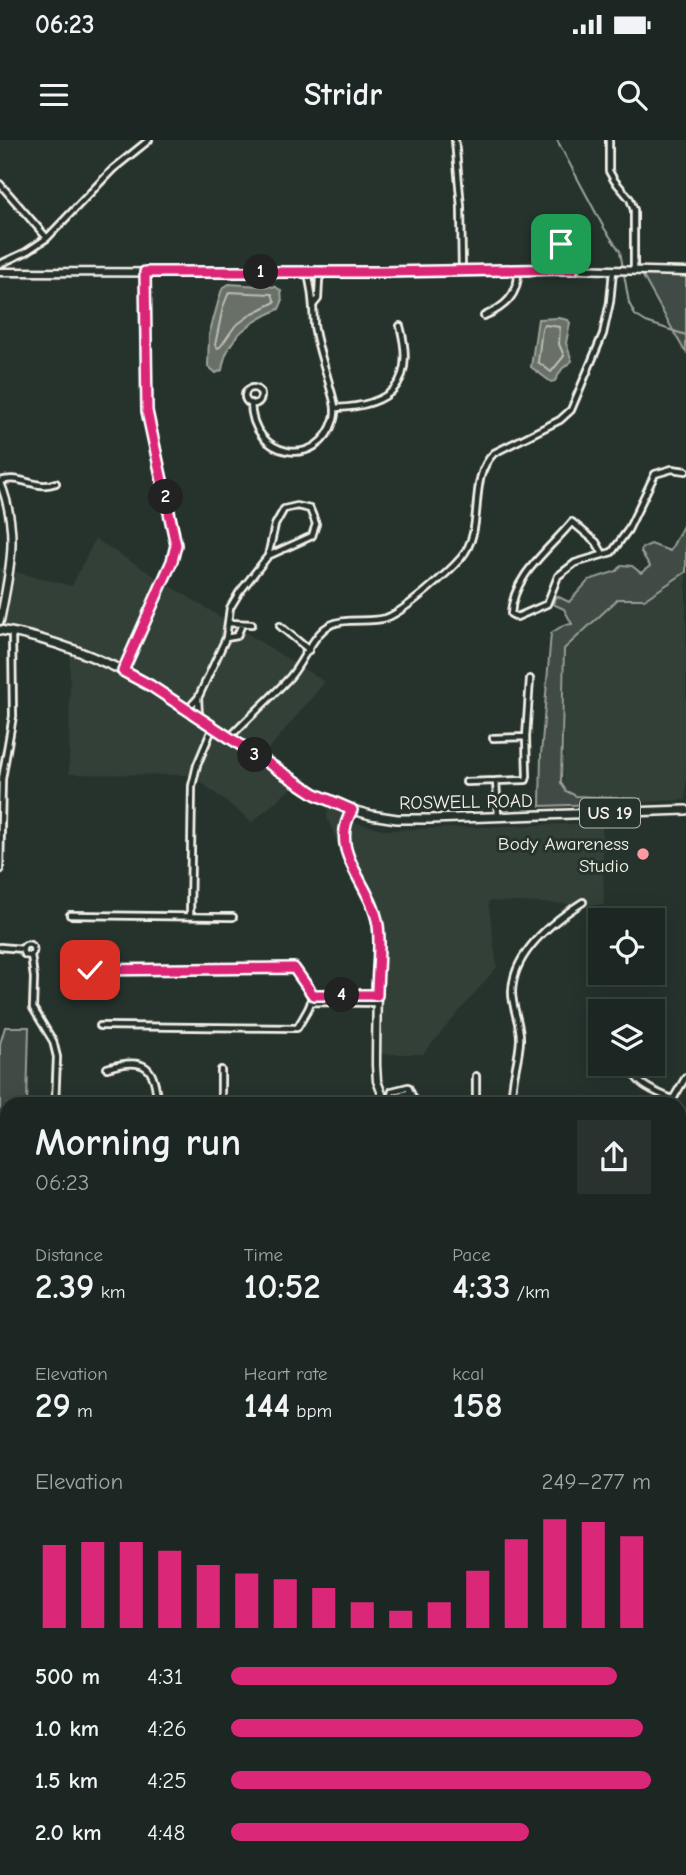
<!DOCTYPE html>
<meta charset="utf-8">
<style>
body{margin:0;font-family:"Comic Neue",sans-serif;background:#29322f;color:#f1f3f6;height:100vh;display:flex;flex-direction:column;font-size:26px;white-space:nowrap}
*{box-sizing:border-box;margin:0}
p{font-size:23px;color:#a0a5a5}
.icon{flex:none;width:38px;height:38px;fill:none;stroke:currentColor;stroke-width:2;stroke-linecap:round;stroke-linejoin:round}
.map{position:relative;flex:1;overflow:hidden}
.details{position:absolute;left:0px;top:957px;width:686px;height:779px;display:flex;flex-direction:column;background:#1c2622;border-radius:21px 21px 0 0;box-shadow:0 4px 18px #0003,0 0 0 2px #3a4340}
.details>*{flex:none}
.fabs{position:absolute;left:588px;top:768px;display:grid;gap:14px}
.fabs a{display:grid;place-items:center;width:77px;height:77px;border-radius:0px;background:#1c2622;box-shadow:0 4px 18px #0003,0 0 0 2px #3a4340;font-size:35px}
.pin{position:absolute;display:grid;place-items:center;width:60px;height:60px;color:#fff;margin:-30px;border-radius:14px;box-shadow:0 4px 10px #0006}
.km{position:absolute;width:35px;height:35px;margin:-18px;border-radius:50%;background:#222;color:#fff;font-size:19px;line-height:35px;text-align:center}
.round{display:grid;place-items:center;flex:none;width:74px;height:74px;border-radius:0px;background:#29322f}
.overview{display:flex;align-items:center;justify-content:space-between;height:119px;padding:0 35px}
h1{font-size:38px;font-weight:800;line-height:52px}
.figures{display:grid;grid-template-columns:repeat(3,1fr);gap:10px;height:119px;padding:7px 35px}
.figures div{display:grid;align-content:center}
.figures b{font-size:35px;font-weight:800}
.figures small{font-size:19px;font-weight:400}
.figures p{font-size:19px}
.chart{height:196px;padding:14px 35px}
.chart p{display:flex;justify-content:space-between}
.chart svg{width:100%;height:126px;margin-top:7px;stroke:#db2777;stroke-width:6}
ul{padding:0 35px;list-style:none;font-size:23px}
li{display:grid;grid-template-columns:112px 84px 1fr;align-items:center;height:52px}
li i{height:18px;border-radius:9px;background:#db2777}
.status{display:flex;justify-content:space-between;align-items:center;height:49px;padding:0 35px;background:#1c2622;direction:ltr}
.status svg{height:19px;fill:currentColor}
header{display:flex;justify-content:space-between;align-items:center;height:91px;padding:0 35px;background:#1c2622;font-size:32px;font-weight:800}
.map>svg:first-child{display:block}
</style>
<div class="status"><b>06:23</b><svg viewBox="0 0 49 12"><path d="M0 12V9h3v3zM5 12V6h3v6zM10 12V3h3v9zM15 12V0h3v12zM26 1h20v11H26zM47 4h2v5h-2z"/></svg></div>
<header><svg class="icon" aria-label="menu" viewBox="0 0 24 24"><path d="M4 6h16M4 12h16M4 18h16"/></svg>Stridr<svg class="icon" aria-label="search" viewBox="0 0 24 24"><circle cx="10" cy="10" r="6"/><path d="M15 15l6 6"/></svg></header>
<div class="map">
<svg width="686" height="1735" viewBox="0 0 686 1735">
<rect width="100%" height="100%" fill="#26332d"/>
<filter id="ink" filterUnits="userSpaceOnUse"><feTurbulence type="fractalNoise" baseFrequency=".0143" numOctaves="2"/><feDisplacementMap in="SourceGraphic" scale="14" xChannelSelector="R" yChannelSelector="G"/><feConvolveMatrix kernelMatrix="1 2 1 2 8 2 1 2 1" color-interpolation-filters="sRGB"/></filter>
<g filter="url(#ink)">
<path fill="#333f39" d="M95,399L325,542L261,618L299,642L252,682L192,635L69,634L70,506L0,490V428L72,446Z
M686,433V660L563,666L565,510L618,459L645,460Z
M328,665L356,683L386,690L602,683L604,765L488,761L497,827L423,914H375L380,808L367,749L337,702L327,677Z
M679,1561H686V1735H653L652,1729H679Z"/>
<path fill="#414b45" stroke="#9a9e96" stroke-width="2" d="M640,131L686,132V212L684,210Z
M686,380V432L645,459H618L564,509L561,643L566,651L576,656L640,659L638,662L629,663L540,666L541,615L551,493L564,485L572,484L564,469L553,464L557,456L569,462L589,440L617,431L622,425L632,426L641,433L650,426L641,412L642,408L651,404L670,411Z
M5,887H29L27,964H7V1068H0V904Z
M679,1456H686V1551L679,1550Z"/>
<path fill="#676f68" stroke="#9fa39b" stroke-width="2" d="M229,144L276,147L281,151L282,162L279,169C250,182 227,196 222,230L216,233L208,226L209,195L221,152L223,148Z
M559,178L568,180L570,183L566,203L572,221L562,229L555,241L551,242L531,227L538,179Z"/>
<g fill="none" stroke-linecap="round" stroke-linejoin="round">
<path stroke="#bcbdb5" stroke-width="2" d="M229,152L272,154L275,162L253,173L235,186L221,206L218,208L215,205L223,167Z
M545,185L560,187L559,204L564,216L551,232L538,222L542,188Z"/>
<path stroke="#9fa39b" stroke-width="2" d="M557,0L604,88L620,111L629,163L635,175L646,182L686,195"/>
<g stroke="#f4f1e8" stroke-width="10">
<path id="street" d="M455,0L461,67L462,130
M609,0V31L614,40L630,59L634,70V131
M0,44L47,98
M561,104C571,111 574,117 573,129
M0,124L26,112L47,98L113,29L149,0
M314,164L318,159L319,139L323,133
M484,176C505,167 519,155 518,130
M245 256a8 8 0 1 1 16 0a8 8 0 1 1-16 0Z
M251,263C252,319 319,330 334,279C337,268 333,258 330,247C325,227 317,206 314,185C313,168 313,149 307,132
M336,268C391,266 416,244 400,186
M0,341C24,334 34,351 56,343
M603,414L596,402L572,382C549,410 513,435 511,474L517,477L547,464L558,436L575,423L612,412L628,390L655,334L672,329L686,331
M229,483L252,484
M280,486L309,510
M226,498L237,496L242,484
M123,531L172,421L176,405L175,392L147,271L145,133
M198,558L199,577
M187,570L198,558L226,498L230,468L239,453L268,416L312,396L316,384L310,369L297,366L284,369L275,385L268,416
M229,598C249,577 271,558 290,537C302,523 310,501 324,489C341,475 367,484 386,478C405,471 448,433 461,418C487,387 466,341 494,313L560,280L571,270L603,194L610,162L613,131
M493,598L526,597
M466,642L496,641
M498,676L496,641L526,640L527,636L526,597L530,539
M0,730L2,639L13,576L12,493
M70,775L233,777
M190,776L192,646L197,625L213,587
M22.5 810a5.5 5.5 0 1 1 11 0a5.5 5.5 0 1 1-11 0Z
M0,807L23,809
M31,815L34,838L33,868L53,901L57,917L55,964
M91,830L294,828C316,860 317,855 297,888L100,886
M312,855H377
M312,862L377,863
M632,872L633,863
M629,924C635,945 654,951 672,959
M107,928C146,916 156,927 157,964
M221,930V964
M391,956L394,958L407,953L412,964
M375,964L391,956L392,951L408,947L416,964
M476,964V936
M512,964C510,942 519,922 520,900C521,884 512,869 512,852C513,813 553,781 583,762
M670,964L686,937
M679,1013L686,1015
M679,1126L686,1123
M679,1204H686
M679,1287H686
M679,1292L681,1321H686
M679,1338L686,1337
M679,1366L686,1365
M679,1412L686,1409
M0,1603L7,1606
M408,1729L420,1735"/>
</g>
<g stroke="#f4f1e8" stroke-width="11">
<path id="secondary" d="M0,132L381,133L573,129L686,132
M0,342C20,392 10,430 0,481
M352,670C329,710 365,736 375,774C381,793 378,814 377,833C377,864 376,895 376,925L377,941L386,964
M0,1370H7
M679,1386L686,1397
M0,1402L7,1399
M679,1555H686"/>
</g>
<g stroke="#f4f1e8" stroke-width="12">
<path id="primary" d="M0,490C54,499 104,519 151,546L315,654L352,670L371,675L397,679H430L686,670"/>
</g>
<g stroke="#f4f1e8" stroke-width="13">
<path id="highway" d="M0,1678L7,1681
M0,1687L7,1690
M0,1711L7,1715
M0,1723L7,1726
M12,1729L24,1735
M37,1729L49,1735
M87,1729L100,1735
M114,1729L127,1735
M356,1735H380"/>
</g>
<use href="#street" stroke="#26332d" stroke-width="4.5"/>
<use href="#secondary" stroke="#26332d" stroke-width="6"/>
<use href="#primary" stroke="#26332d" stroke-width="7"/>
<use href="#highway" stroke="#26332d" stroke-width="8"/>
<g stroke="#f4f1e8" stroke-width="4.5">
<path id="rail" d="M0,1701L7,1704
M65,1729L78,1735"/>
</g>
<use href="#rail" stroke="#26332d" stroke-width="2" stroke-dasharray="5" stroke-linecap="butt"/>
</g>
</g>
<g fill="none" stroke-linecap="round" stroke-linejoin="round" filter="url(#ink)">
<g stroke="#fff" stroke-width="14">
<path id="route" d="M90,830L294,828L313,855H377C377,833 381,807 378,785C371,742 327,713 352,670L315,654L151,546L123,531L172,421L176,405L147,271L145,132H381L573,129C574,117 570,111 561,104"/>
</g>
<use href="#route" stroke="#db2777" stroke-width="9"/>
</g>
<circle fill="#ff9aa2" stroke="#26332d" stroke-width="2.5" cx="643" cy="714" r="7"/>
<g text-anchor="middle" stroke-width="6" stroke-linejoin="round" paint-order="stroke">
<rect fill="#26332d" stroke="#b6b8b0" stroke-width="2" x="580" y="658.5" width="60" height="29" rx="5"/>
<g font-size="18" font-weight="bold" fill="#f4f1e8">
<text x="610" y="679">US 19</text>
</g>
<g font-size="19" fill="#f4f1e8" stroke="#26332d">
<text transform="translate(466 661) rotate(-1)" y="7">ROSWELL ROAD</text>
</g>
<g font-size="19" fill="#f4f1e8" stroke="#26332d" text-anchor="end">
<text x="629" y="710">Body Awareness<tspan x="629" dy="22">Studio</tspan></text>
</g>
</g>
</svg>
<div class="fabs">
<a><svg class="icon" aria-label="locate" viewBox="0 0 24 24"><circle cx="12" cy="12" r="6"/><path d="M12 2v4M12 18v4M2 12h4M18 12h4"/></svg></a>
<a><svg class="icon" aria-label="layers" viewBox="0 0 24 24"><path d="M12 4l9 5-9 5-9-5zM3 14l9 5 9-5"/></svg></a>
</div>
<div class="pin" style="left:561px;top:104px;background:#1e9e55"><svg class="icon" aria-label="arrive" viewBox="0 0 24 24"><path d="M6 21V4h12l-3 4 3 4H6"/></svg></div>
<div class="pin" style="left:90px;top:830px;background:#d93025"><svg class="icon" aria-label="check" viewBox="0 0 24 24"><path d="M5 12l5 5 9-10"/></svg></div>
<b class="km" style="left:261px;top:132px">1</b>
<b class="km" style="left:166px;top:357px">2</b>
<b class="km" style="left:255px;top:615px">3</b>
<b class="km" style="left:342px;top:855px">4</b>
<section class="details">
<div class="overview"><div><h1>Morning run</h1><p>06:23</p></div><a class="round"><svg class="icon" aria-label="share" viewBox="0 0 24 24"><path d="M12 15V3M7 8l5-5 5 5M5 13v7h14v-7"/></svg></a></div>
<div class="figures">
<div><p>Distance</p><b>2.39<small> km</small></b></div>
<div><p>Time</p><b>10:52</b></div>
<div><p>Pace</p><b>4:33<small> /km</small></b></div>
</div>
<div class="figures">
<div><p>Elevation</p><b>29<small> m</small></b></div>
<div><p>Heart rate</p><b>144<small> bpm</small></b></div>
<div><p>kcal</p><b>158</b></div>
</div>
<div class="chart"><p><span>Elevation</span>249–277 m</p>
<svg viewBox="0 0 160 44" preserveAspectRatio="none"><path d="M5 44V15M15 44V14M25 44V14M35 44V17M45 44V22M55 44V25M65 44V27M75 44V30M85 44V35M95 44V38M105 44V35M115 44V24M125 44V13M135 44V6M145 44V7M155 44V12"/></svg>
</div>
<ul>
<li><b>500 m</b>4:31<i style="width:92%"></i></li>
<li><b>1.0 km</b>4:26<i style="width:98%"></i></li>
<li><b>1.5 km</b>4:25<i style="width:100%"></i></li>
<li><b>2.0 km</b>4:48<i style="width:71%"></i></li>
</ul>
</section>
</div>
